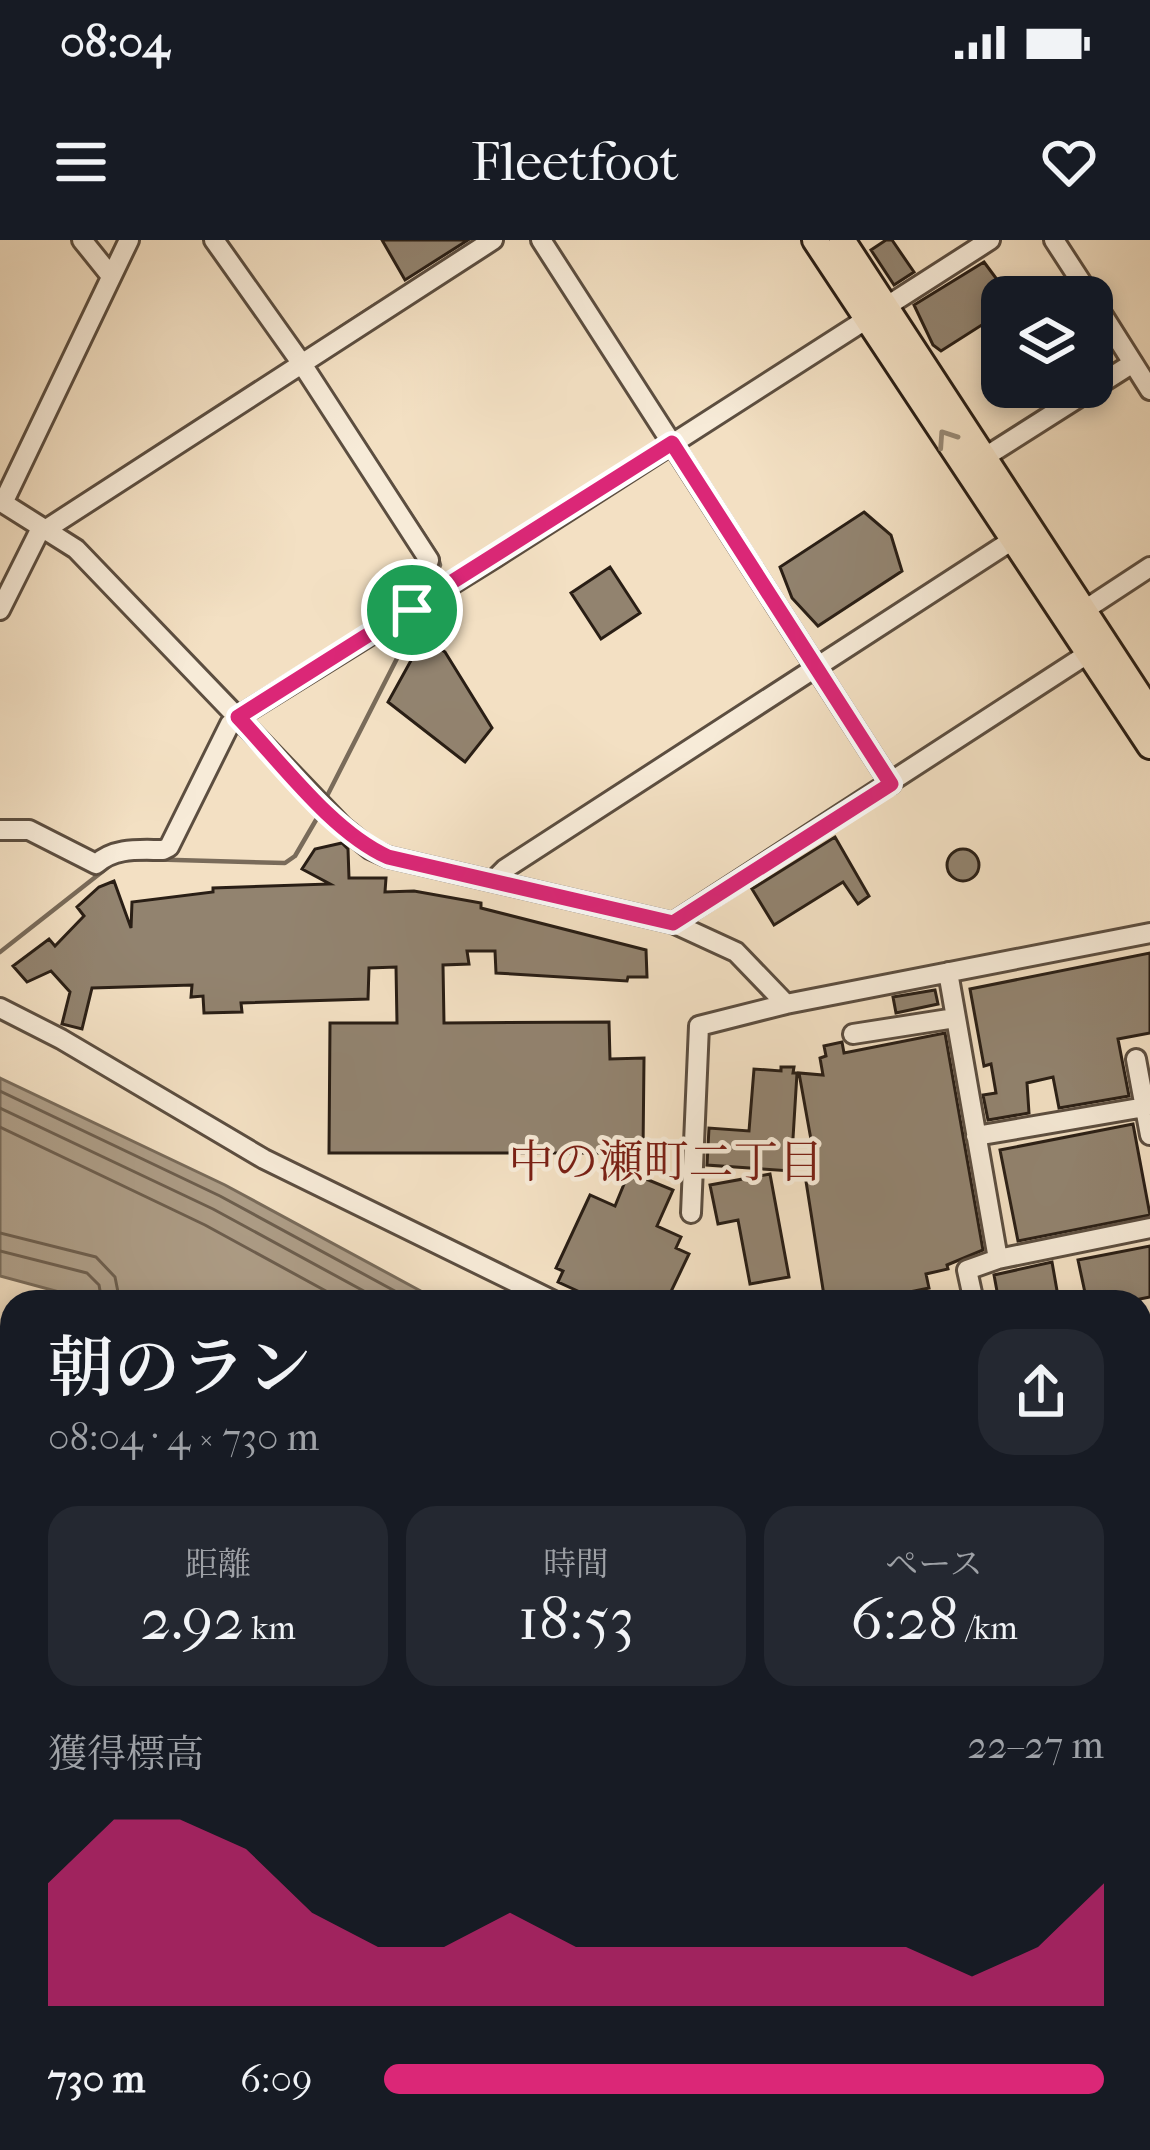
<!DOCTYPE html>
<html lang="ja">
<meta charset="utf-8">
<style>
body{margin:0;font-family:"IM FELL French Canon","Noto Serif JP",serif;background:#242831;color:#f1f3f6;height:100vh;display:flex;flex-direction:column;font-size:45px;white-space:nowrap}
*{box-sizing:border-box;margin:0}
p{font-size:39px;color:#9ea1a6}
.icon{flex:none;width:66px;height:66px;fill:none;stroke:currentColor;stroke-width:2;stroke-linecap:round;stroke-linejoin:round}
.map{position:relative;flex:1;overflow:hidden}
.side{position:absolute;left:0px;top:1050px;width:1152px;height:861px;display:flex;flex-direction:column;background:#171b24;border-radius:36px 36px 0 0;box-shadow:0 6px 18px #0003}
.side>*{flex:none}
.tools{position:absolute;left:981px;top:36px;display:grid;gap:24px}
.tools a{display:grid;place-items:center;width:132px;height:132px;border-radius:24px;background:#171b24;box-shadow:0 6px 18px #0003;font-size:60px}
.pin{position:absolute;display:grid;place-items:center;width:102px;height:102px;color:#fff;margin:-51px;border:6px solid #fff;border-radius:50%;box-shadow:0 3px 12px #0007}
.round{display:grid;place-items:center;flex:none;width:126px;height:126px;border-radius:36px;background:#242831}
.summary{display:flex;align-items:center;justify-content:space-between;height:204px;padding:0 48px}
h1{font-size:66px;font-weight:600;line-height:90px}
.stats{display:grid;grid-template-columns:repeat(3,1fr);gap:18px;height:204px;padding:12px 48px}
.stats div{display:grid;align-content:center;border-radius:30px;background:#242831;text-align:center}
.stats b{font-size:60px;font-weight:600}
.stats small{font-size:33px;font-weight:400}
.stats p{font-size:33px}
.chart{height:336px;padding:24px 48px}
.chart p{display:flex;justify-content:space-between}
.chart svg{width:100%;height:216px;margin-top:12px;fill:#db2777;opacity:.7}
ul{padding:0 48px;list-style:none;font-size:39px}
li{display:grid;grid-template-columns:192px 144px 1fr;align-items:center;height:90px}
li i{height:30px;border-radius:15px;background:#db2777}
.status{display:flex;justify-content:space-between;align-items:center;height:84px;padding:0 60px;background:#171b24;direction:ltr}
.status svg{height:33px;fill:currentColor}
header{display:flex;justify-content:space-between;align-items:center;height:156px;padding:0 48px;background:#171b24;font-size:54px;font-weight:600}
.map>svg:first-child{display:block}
</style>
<div class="status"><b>08:04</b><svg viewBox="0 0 49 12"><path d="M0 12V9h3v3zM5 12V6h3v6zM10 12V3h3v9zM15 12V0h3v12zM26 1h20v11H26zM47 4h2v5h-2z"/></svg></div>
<header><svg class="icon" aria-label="menu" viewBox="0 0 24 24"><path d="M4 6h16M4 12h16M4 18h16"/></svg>Fleetfoot<svg class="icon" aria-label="heart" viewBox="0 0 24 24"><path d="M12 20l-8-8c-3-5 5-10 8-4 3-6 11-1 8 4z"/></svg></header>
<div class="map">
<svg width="1150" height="1910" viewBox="0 0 1150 1910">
<rect width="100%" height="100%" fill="#f3e0c3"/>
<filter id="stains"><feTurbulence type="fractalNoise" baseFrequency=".00167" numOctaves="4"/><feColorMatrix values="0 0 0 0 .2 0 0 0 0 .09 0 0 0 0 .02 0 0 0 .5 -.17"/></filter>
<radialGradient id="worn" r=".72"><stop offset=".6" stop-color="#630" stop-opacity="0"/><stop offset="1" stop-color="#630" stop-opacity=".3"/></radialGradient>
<path fill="#ae9e88" stroke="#796b5a" stroke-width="3" d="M0,838L225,945L441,1062H96L0,1036Z
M1140,1396L1150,1399V1526L1140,1524Z"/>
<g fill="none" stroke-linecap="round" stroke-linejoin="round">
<path stroke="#6c5e4e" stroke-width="3" d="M0,851L220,956L415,1062
M0,868L213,969L384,1062
M0,887L205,985L346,1062
M0,993L96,1017L115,1037L120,1062
M0,1011L87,1033L99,1045L102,1062"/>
<path stroke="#796b5a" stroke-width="4.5" d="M340,88L377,64
M314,126L437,315L440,325L434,339
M327,556L413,387
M141,619L285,623L295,616L316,580
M0,712L112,624"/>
</g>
<path fill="#92836f" stroke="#291e15" stroke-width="3" d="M382,0H468L405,40Z
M886,0H892L914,32L894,45L871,10Z
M984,22L1010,57H1002V104L988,81L941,111L933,105L914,65Z
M864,272L891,295L902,331L818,386L792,358L780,327Z
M610,327L640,373L601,399L571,353Z
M424,397L445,412L492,488L465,522L388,462Z
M835,597L869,656L858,664L843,642L774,685L752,649Z
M342,603L348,609L349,638H386L385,652L414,651L481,663V668L646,710L647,737H628L627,741L496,733L495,711H467L469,724L443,725L444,783L609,782L610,819L644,818L643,913H329L330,783H397L396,727L369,728L368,759L241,763L242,772L204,773L203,756L191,757L192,745L92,748L82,789L62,784L70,752L51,731L27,742L13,726L49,699L55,706L84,676L77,667L99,647L114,641L131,688L132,662L213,652V648L330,644L302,629L315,609Z
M947 625a16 16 0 1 1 32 0a16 16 0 1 1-32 0Z
M1150,713V793L1118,799L1129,856L1059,868L1053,837L1027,843L1029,873L988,880L983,855L996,853L991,824L984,826L970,749Z
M935,750L938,764L896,773L893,757Z
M945,793L983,1010L947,1025L948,1029L926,1034L929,1048L861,1062H825L805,935L817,933L799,833L823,835L820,818L826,816L824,806L842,802L844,813Z
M781,827H794L793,833H797L791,931L707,925L709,888L749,891L754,829L781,831Z
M1133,884L1150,975L1018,1001L1000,910Z
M629,932L673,950L657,986L681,997L676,1008L689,1014L666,1062H602L558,1042L563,1031L556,1028L590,955L615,966Z
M770,934L789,1037L750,1044L738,980L718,984L710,945Z
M1150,1006V1057L1125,1062H1087L1078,1020Z
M1052,1022L1059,1062H999L994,1035Z"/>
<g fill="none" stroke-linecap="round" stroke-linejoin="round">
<g stroke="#5c4e40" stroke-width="24">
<path id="minor" d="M82,0L111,36
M214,0L302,124L429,320L412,370
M541,0L891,544
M1054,0L1091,57
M1092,58L1150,150
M985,217L1133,123
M0,261L76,309L343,587L370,609L388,617L673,683L736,712L786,764L1150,693
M3,263L129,0
M45,290L493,0
M0,370L41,288
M1083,371L1150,327
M0,590H29L96,624C115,607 139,610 163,610L169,607L230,484L238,477L496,317L990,0
M493,641L505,629L1014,299
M673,683L1089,413
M948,732L998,1019L1150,988
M0,768L61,799L264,919L556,1062
M853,794L955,778
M1136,819L1150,895
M976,896L1145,867
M691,973L699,786L786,764
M974,1062L967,1030L998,1019
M0,1176L12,1180
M0,1637L12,1664
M0,1741L12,1736
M1140,1821L1150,1816
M1140,1853L1150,1860
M115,1899L119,1910
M770,1899L775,1910
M1108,1899L1114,1910L1131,1899"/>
</g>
<g stroke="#291e15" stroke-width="27">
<path id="major" d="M930,1910L957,1899"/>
</g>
<g stroke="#291e15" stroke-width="30">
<path id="highway" d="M815,0L1150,506
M842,0L1150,472
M1140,1280L1150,1242
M1140,1345L1150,1309
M1005,1899L1007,1910
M1031,1899L1032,1910"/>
</g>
<path stroke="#291e15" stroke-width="3" stroke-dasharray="3 6" stroke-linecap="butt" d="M1140,1622L1150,1623
M266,1910L291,1899"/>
<use href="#minor" stroke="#f7ebd8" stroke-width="18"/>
<use href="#major" stroke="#f3e0c3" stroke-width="21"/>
<use href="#highway" stroke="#f3e0c3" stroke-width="24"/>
</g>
<defs><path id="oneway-chevron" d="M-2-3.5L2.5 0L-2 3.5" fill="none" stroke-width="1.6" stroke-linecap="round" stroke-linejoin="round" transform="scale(3)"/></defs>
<use stroke="#988975" href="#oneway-chevron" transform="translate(946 198) rotate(-124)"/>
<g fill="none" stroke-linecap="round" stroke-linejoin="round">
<g stroke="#fff" stroke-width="24">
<path id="route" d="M672,203L891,544L673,683L388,617C332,592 281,522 238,477Z"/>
</g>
<use href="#route" stroke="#db2777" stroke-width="15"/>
</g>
<g text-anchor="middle" stroke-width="9" stroke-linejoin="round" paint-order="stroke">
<g font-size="45" fill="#7a1f14" stroke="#f7ebd8">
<text x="666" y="937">中の瀬町二丁目</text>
</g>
</g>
<rect width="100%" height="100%" filter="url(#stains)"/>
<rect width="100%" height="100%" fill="url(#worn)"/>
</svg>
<div class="tools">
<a><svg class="icon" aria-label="layers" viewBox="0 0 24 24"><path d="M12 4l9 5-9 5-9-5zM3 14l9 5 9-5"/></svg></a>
</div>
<div class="pin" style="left:412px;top:370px;background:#1e9e55"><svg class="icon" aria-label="arrive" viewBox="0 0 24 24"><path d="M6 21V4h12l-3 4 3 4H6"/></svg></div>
<section class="side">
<div class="summary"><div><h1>朝のラン</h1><p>08:04 · 4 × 730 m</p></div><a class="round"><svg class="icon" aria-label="share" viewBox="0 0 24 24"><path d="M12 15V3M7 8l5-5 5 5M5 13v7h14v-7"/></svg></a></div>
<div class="stats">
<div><p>距離</p><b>2.92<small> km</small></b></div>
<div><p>時間</p><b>18:53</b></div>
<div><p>ペース</p><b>6:28<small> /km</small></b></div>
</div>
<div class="chart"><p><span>獲得標高</span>22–27 m</p>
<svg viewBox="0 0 160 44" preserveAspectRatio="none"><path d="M0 44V19L10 6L20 6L30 12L40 25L50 32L60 32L70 25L80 32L90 32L100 32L110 32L120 32L130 32L140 38L150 32L160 19V44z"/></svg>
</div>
<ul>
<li><b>730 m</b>6:09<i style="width:100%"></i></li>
</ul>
</section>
</div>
